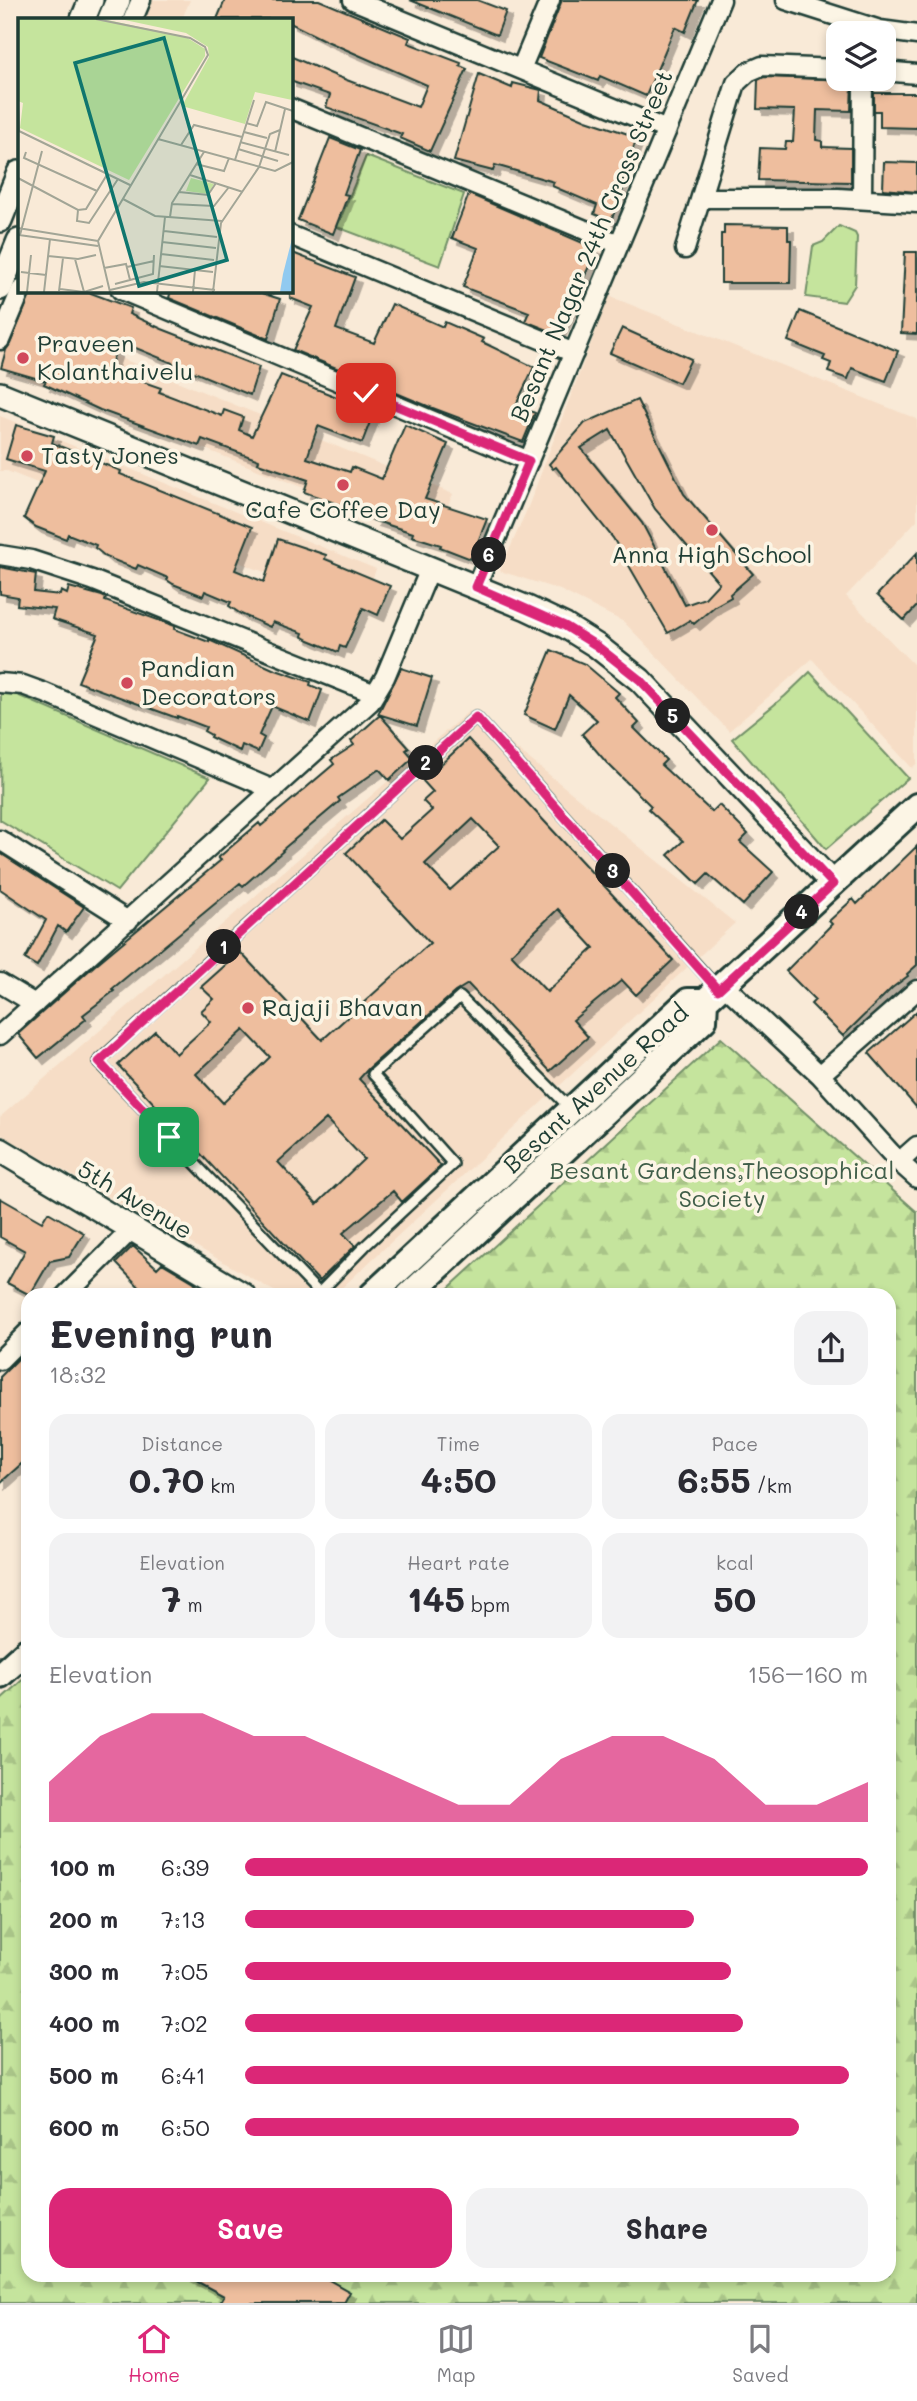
<!DOCTYPE html>
<meta charset="utf-8">
<style>
body{margin:0;font-family:Mali,sans-serif;background:#f2f2f3;color:#2b2b33;height:100vh;display:flex;flex-direction:column;font-size:26px;white-space:nowrap}
*{box-sizing:border-box;margin:0}
p{font-size:23px;color:#7c7c81}
.icon{flex:none;width:38px;height:38px;fill:none;stroke:currentColor;stroke-width:2;stroke-linecap:round;stroke-linejoin:round}
.map{position:relative;flex:1;overflow:hidden}
.sheet{position:absolute;left:21px;top:1288px;width:875px;height:994px;display:flex;flex-direction:column;background:#fff;border-radius:21px;box-shadow:0 4px 10px #0003}
.sheet>*{flex:none}
.buttons{position:absolute;left:826px;top:21px;display:grid;gap:14px}
.buttons a{display:grid;place-items:center;width:70px;height:70px;border-radius:14px;background:#fff;box-shadow:0 4px 10px #0003;font-size:35px}
.pin{position:absolute;display:grid;place-items:center;width:60px;height:60px;color:#fff;margin:-30px;border-radius:14px;box-shadow:0 4px 10px #0006}
.km{position:absolute;width:35px;height:35px;margin:-18px;border-radius:50%;background:#222;color:#fff;font-size:19px;line-height:35px;text-align:center}
.round{display:grid;place-items:center;flex:none;width:74px;height:74px;border-radius:21px;background:#f2f2f3}
.summary{display:flex;align-items:center;justify-content:space-between;height:119px;padding:0 28px}
h1{font-size:38px;font-weight:700;line-height:52px}
.figures{display:grid;grid-template-columns:repeat(3,1fr);gap:10px;height:119px;padding:7px 28px}
.figures div{display:grid;align-content:center;border-radius:18px;background:#f2f2f3;text-align:center}
.figures b{font-size:35px;font-weight:700}
.figures small{font-size:19px;font-weight:400}
.figures p{font-size:19px}
.chart{height:196px;padding:14px 28px}
.chart p{display:flex;justify-content:space-between}
.chart svg{width:100%;height:126px;margin-top:7px;fill:#db2777;opacity:.7}
.button{display:flex;gap:14px;margin-top:auto;padding:14px 28px}
.button a{flex:1;height:80px;border-radius:21px;background:#db2777;color:#fff;font-size:28px;font-weight:700;line-height:80px;text-align:center}
.button a+a{background:#f2f2f3;color:#2b2b33}
ul{padding:0 28px;list-style:none;font-size:23px}
li{display:grid;grid-template-columns:112px 84px 1fr;align-items:center;height:52px}
li i{height:18px;border-radius:9px;background:#db2777}
.tabs{display:flex;justify-content:space-around;align-items:center;height:98px;border-top:2px solid #e1e1e2;background:#fff;font-size:19px;color:#7c7c81}
.tabs a{display:grid;justify-items:center;gap:4px}
.tabs .on{color:#db2777}
.map>svg:first-child{display:block}
</style>
<div class="map">
<svg width="917" height="2303" viewBox="0 0 917 2303">
<defs>
<pattern id="forest-firs" width="22" height="20" patternUnits="userSpaceOnUse" patternTransform="scale(1.75)"><rect width="22" height="20" fill="#c5e49d"/><path d="M5 1l3.5 6h-7zM16 11l3.5 6h-7z" fill="#a9c488"/></pattern>
<filter id="shadow"><feDropShadow dx="6" dy="6" stdDeviation="0" flood-color="#0004"/></filter>
</defs>
<rect width="100%" height="100%" fill="#f9ead7"/>
<filter id="ink" filterUnits="userSpaceOnUse"><feTurbulence type="fractalNoise" baseFrequency=".0143" numOctaves="2"/><feDisplacementMap in="SourceGraphic" scale="14" xChannelSelector="R" yChannelSelector="G"/><feConvolveMatrix kernelMatrix="1 2 1 2 8 2 1 2 1" color-interpolation-filters="sRGB"/></filter>
<g filter="url(#ink)">
<path fill="#f6ddc6" d="M141,0H190L182,19H132Z
M19,280V290L68,291L52,330L453,494L433,539L0,368V324Z
M609,296L917,419V520L846,596L917,668V763L912,768L812,659L729,731L624,622L560,590L500,571L528,507Z
M0,416L376,569L361,610L7,471H0Z
M469,711L735,923L334,1295H281L0,1134V1117Z"/>
<path fill="url(#forest-firs)" stroke="#729068" stroke-width="2" d="M721,1038L917,1212V2303H0V1700L28,1675V2275H889V1295H441Z"/>
<path fill="#c5e49d" stroke="#729068" stroke-width="2" d="M366,156L464,194L440,266L337,227Z
M839,226L855,233L857,237L855,285L844,302L806,297L813,246L823,242Z
M810,672L908,778L826,849L732,739L785,696Z
M1,688L210,778L117,891L0,820Z"/>
<path fill="#eebe9e" stroke="#1f3d34" stroke-width="2" fill-rule="evenodd" filter="url(#shadow)" d="M225,0H319L410,38L408,43L461,63L460,66L467,69L430,151L400,138L402,134L326,107L330,95L290,81V56L336,76L418,107L427,85L322,39L290,23V19H217Z
M410,0H477L506,11L497,35Z
M562,0H698L685,32L675,27L646,96L600,76L598,81L539,58Z
M479,74L512,88L513,83L541,90L540,100L586,120L637,137L620,188L623,189L611,221L594,214L597,205L552,186L554,182L495,165L493,171L454,161Z
M764,77L852,80L851,111L817,110L816,140L822,141V147L851,148V182L758,180L760,148L785,149L786,142H793L795,110L757,109L758,80Z
M874,93H917V128L880,127V111H874Z
M330,138L360,150L344,194L348,195L333,234L298,220Z
M884,162L917,163V192L883,189Z
M469,194L597,249L558,334L525,321L529,312L463,287L478,248L452,238Z
M724,225L788,226V240H791L790,283H721V234H724Z
M290,252L355,277L336,329L374,343L392,304L443,327L445,322L484,339L482,342L534,367L516,405L535,413L523,442L430,407L293,350L313,307L290,298Z
M905,252H917V334L901,333Z
M32,290H83L131,308L129,314L162,329L259,367L250,395L119,341L109,370L161,388L159,392L222,416L224,410L243,417L239,430L252,436L281,375L357,405L373,414L362,443L318,426L307,458L350,472L352,467L382,479L405,425L448,444L425,499L487,519L471,559L440,547L441,545L412,536L413,533L373,520L374,517L304,492L308,480L258,463L259,460L202,439L199,446L100,410L44,384L46,381L1,368L6,350L10,344Z
M171,290H252L280,299L268,339L169,298Z
M800,311L898,351L886,381L852,368L848,379L828,372L831,363L823,360L825,356L788,341Z
M622,328L691,359L679,383L610,353Z
M637,400L684,494L753,574L730,594L731,597L715,606L694,624L690,620L668,633L613,538L556,467L553,469L549,464L585,423ZM610,430L655,509L719,583L705,598L685,605L642,523L581,448Z
M16,425L54,436L52,443L121,471L120,474L252,527L235,570L264,582L278,539L326,555L325,559L390,586L378,615L363,608L345,648L340,646L338,652L309,640L302,636L303,633L273,622L270,627L241,614L229,606L231,602L205,591L203,596L173,584L167,580L168,578L138,565L136,569L106,557L95,548L96,545L68,534L66,539L36,527L24,518L45,471L6,459Z
M917,553V606L904,620L877,595Z
M0,567L36,574L34,592L60,595L61,591L67,594L69,587L102,596L106,598L105,601L175,626L174,629L209,642V640L273,669L311,682L310,685L322,690L310,722L272,706L259,735L264,738L258,752L242,745L240,751L210,737L211,735L204,731L206,727L177,716V718L78,682L98,634L52,619L55,609L17,605L18,597L0,594Z
M551,650L585,664L619,693L615,697L639,723L634,728L666,760L661,765L712,812L719,805L748,834L740,842L773,872L743,905L708,874L698,884L668,855L683,841L648,809L651,806L606,762L582,734L597,720L569,695L555,729L524,715Z
M401,668L432,678L417,726L378,714Z
M380,715L409,748L406,750L413,758L389,780L380,770H378L338,798L340,801L282,850L283,851L243,886L240,883L112,989L114,991L83,1015L86,1019L38,1058L18,1034L94,966L221,860L218,858L259,823L261,826L334,764L331,760L354,745L351,741Z
M468,739L673,960L636,995L622,980L573,1020L588,1037L550,1071L468,984L455,992L368,1069L359,1079L441,1166L402,1202L393,1191L343,1233L355,1246L319,1281L118,1065L155,1031L176,1054L211,1022L201,1011L214,999L201,987L240,952L322,1040L430,943L346,853L381,820L400,839L432,810L423,801L433,792L423,781ZM473,819L499,846L450,890L425,864ZM558,909L594,948L547,992L511,954ZM244,1030L270,1057L223,1103L196,1074ZM326,1119L364,1159L317,1204L278,1162Z
M917,846V965L907,974L908,976L892,988L843,1036L811,1004L815,1000L786,971L832,924L829,921L853,899L857,904Z
M0,853L84,907L66,932L58,926L37,966L25,959L46,920L0,889Z
M917,1011V1108L869,1053Z
M0,1198L42,1222L48,1212L84,1233L69,1257L50,1261L30,1295L7,1283L25,1251L0,1237Z
M133,1246L157,1268L162,1263L194,1282L206,1295H147L116,1263Z
M28,1349V1458L0,1483V1377Z
M185,2275H320L350,2292L344,2303H220L224,2296Z"/>
<g fill="none" stroke-linecap="round" stroke-linejoin="round">
<g stroke="#1f3d34" stroke-width="14">
<path id="service" d="M571,1109L460,997L373,1074L453,1164L365,1246L319,1293L98,1062L476,717L717,988"/>
</g>
<g stroke="#1f3d34" stroke-width="23">
<path id="minor" d="M353,0L667,130
M786,0L880,30L917,35
M133,19L141,0
M521,69L550,0
M884,71L917,74
M290,108L619,244
M702,198H838L917,203
M862,199L863,79
M290,235L574,353
M685,249L736,83L748,72L762,66L838,69
M121,290L529,461
M0,340L21,290
M0,555L31,560L92,580L375,694
M476,587L721,0
M0,683L23,685L45,693L274,790
M0,840L128,921
M0,983L35,1004
M724,985L820,1075L899,1162L917,1178
M0,1035L370,702L385,677L430,569
M820,1075L917,990
M899,1162L917,1146
M66,1295L131,1230
M0,1360L28,1332"/>
</g>
<g stroke="#1f3d34" stroke-width="28">
<path id="tertiary" d="M83,19L91,0
M110,19L118,0
M0,220L19,173
M0,288L19,241
M0,394L527,608L565,626L597,646L640,680L833,884
M0,1150L243,1295"/>
</g>
<g stroke="#1f3d34" stroke-width="30">
<path id="secondary" d="M372,1295L688,1001H705L917,806
M409,1295L704,1020L705,1001
M0,1675L28,1650"/>
</g>
<use href="#service" stroke="#fcf5e5" stroke-width="9"/>
<use href="#minor" stroke="#fcf5e5" stroke-width="18"/>
<use href="#tertiary" stroke="#fcf5e5" stroke-width="23"/>
<use href="#secondary" stroke="#fcf5e5" stroke-width="24"/>
</g>
</g>
<g fill="none" stroke-linecap="round" stroke-linejoin="round" filter="url(#ink)">
<g stroke="#fff" stroke-width="14">
<path id="route" d="M169,1137L99,1062L476,717L718,990L833,884L640,680L597,646L565,626L476,587L529,461L366,393"/>
</g>
<use href="#route" stroke="#db2777" stroke-width="9"/>
</g>
<g fill="#d1495b" stroke="#fcf5e5" stroke-width="2.5">
<circle cx="23" cy="358" r="7"/>
<circle cx="27" cy="456" r="7"/>
<circle cx="343" cy="485" r="7"/>
<circle cx="712" cy="530" r="7"/>
<circle cx="127" cy="683" r="7"/>
<circle cx="248" cy="1008" r="7"/>
</g>
<g text-anchor="middle" stroke-width="7" stroke-linejoin="round" paint-order="stroke">
<g font-size="24" fill="#1f3d34" stroke="#fcf5e5">
<text transform="translate(592 246) rotate(-67)" y="8">Besant Nagar 24th Cross Street</text>
<text transform="translate(596 1089) rotate(-42)" y="8">Besant Avenue Road</text>
<text transform="translate(135 1200) rotate(31)" y="8">5th Avenue</text>
</g>
<g font-size="24" fill="#1f3d34" stroke="#fcf5e5" text-anchor="start">
<text x="37" y="352">Praveen<tspan x="37" dy="28">Kolanthaivelu</tspan></text>
<text x="41" y="464">Tasty Jones</text>
<text x="343" y="518" text-anchor="middle">Cafe Coffee Day</text>
<text x="712" y="563" text-anchor="middle">Anna High School</text>
<text x="141" y="677">Pandian<tspan x="141" dy="28">Decorators</tspan></text>
<text x="262" y="1016">Rajaji Bhavan</text>
</g>
<g font-size="24" fill="#405e49" stroke="#fcf5e5">
<text x="722" y="1179">Besant Gardens,Theosophical<tspan x="722" dy="28">Society</tspan></text>
</g>
</g>
<g transform="translate(18 18)">
<rect width="275" height="275" fill="#f9ead7"/>
<path d="M0,1H85L168,19L187,31V38L111,162L2,110L5,85L0,83ZM102,1H275L274,82L237,74L227,106L164,88L191,39L190,29L168,15Z" fill="#c5e49d"/>
<path d="M173,160L196,166L190,176L168,173Z" fill="#c5e49d"/>
<path d="M275,217V274H262L265,256Z" fill="#91caf0"/>
<path fill="none" stroke="#a2a596" stroke-width="2" d="M78,1L172,20L187,29L190,37L80,223L92,274M0,86L1,113M228,105L239,108L248,84L275,93M1,113L112,167M226,114L249,120M140,121L257,153L275,144M222,124L271,137M163,127L176,107L224,119M220,131L260,143M8,134L6,140L79,173M257,134L267,91M217,142L236,82M178,146L206,153L211,140M172,157L225,174M0,160L60,192L68,191L90,155M161,174L190,177L198,165M105,181L137,198L204,203M154,186L196,188L211,169M60,192L59,203L71,205L100,161M152,199L154,185L186,134M0,210L80,223M146,213L199,219M1,217L80,228M2,217L24,133M144,224L198,230M143,236L196,242M30,238L60,241L78,237M57,241L66,274M141,248L195,254M109,249L136,243M86,250L108,246L112,262L97,266M3,254L28,257M112,262L135,256L136,237M42,271L66,274L85,268M92,272L126,264L197,272M41,273L45,240M9,274L13,237M26,274L32,221M139,274L147,199M175,274L177,252M195,274L203,205L241,149L252,116L262,112"/>
<path fill="#0f766e" fill-opacity="0.15" stroke="#0f766e" stroke-width="3.5" d="M146,20L209,242L121,268L57,45Z"/>
<rect width="275" height="275" fill="none" stroke="#1f3d34" stroke-width="3.5"/>
</g>
</svg>
<div class="buttons">
<a><svg class="icon" aria-label="layers" viewBox="0 0 24 24"><path d="M12 4l9 5-9 5-9-5zM3 14l9 5 9-5"/></svg></a>
</div>
<div class="pin" style="left:169px;top:1137px;background:#1e9e55"><svg class="icon" aria-label="arrive" viewBox="0 0 24 24"><path d="M6 21V4h12l-3 4 3 4H6"/></svg></div>
<div class="pin" style="left:366px;top:393px;background:#d93025"><svg class="icon" aria-label="check" viewBox="0 0 24 24"><path d="M5 12l5 5 9-10"/></svg></div>
<b class="km" style="left:224px;top:947px">1</b>
<b class="km" style="left:426px;top:763px">2</b>
<b class="km" style="left:613px;top:871px">3</b>
<b class="km" style="left:802px;top:912px">4</b>
<b class="km" style="left:673px;top:716px">5</b>
<b class="km" style="left:489px;top:555px">6</b>
<section class="sheet">
<div class="summary"><div><h1>Evening run</h1><p>18:32</p></div><a class="round"><svg class="icon" aria-label="share" viewBox="0 0 24 24"><path d="M12 15V3M7 8l5-5 5 5M5 13v7h14v-7"/></svg></a></div>
<div class="figures">
<div><p>Distance</p><b>0.70<small> km</small></b></div>
<div><p>Time</p><b>4:50</b></div>
<div><p>Pace</p><b>6:55<small> /km</small></b></div>
</div>
<div class="figures">
<div><p>Elevation</p><b>7<small> m</small></b></div>
<div><p>Heart rate</p><b>145<small> bpm</small></b></div>
<div><p>kcal</p><b>50</b></div>
</div>
<div class="chart"><p><span>Elevation</span>156–160 m</p>
<svg viewBox="0 0 160 44" preserveAspectRatio="none"><path d="M0 44V30L10 14L20 6L30 6L40 14L50 14L60 22L70 30L80 38L90 38L100 22L110 14L120 14L130 22L140 38L150 38L160 30V44z"/></svg>
</div>
<ul>
<li><b>100 m</b>6:39<i style="width:100%"></i></li>
<li><b>200 m</b>7:13<i style="width:72%"></i></li>
<li><b>300 m</b>7:05<i style="width:78%"></i></li>
<li><b>400 m</b>7:02<i style="width:80%"></i></li>
<li><b>500 m</b>6:41<i style="width:97%"></i></li>
<li><b>600 m</b>6:50<i style="width:89%"></i></li>
</ul>
<div class="button"><a>Save</a><a>Share</a></div>
</section>
</div>
<nav class="tabs">
<a class="on"><svg class="icon" aria-label="home" viewBox="0 0 24 24"><path d="M3 11l9-7 9 7M6 9v11h12V9"/></svg>Home</a>
<a><svg class="icon" aria-label="map" viewBox="0 0 24 24"><path d="M3 6l6-2 6 2 6-2v14l-6 2-6-2-6 2zM9 4v14M15 6v14"/></svg>Map</a>
<a><svg class="icon" aria-label="saved" viewBox="0 0 24 24"><path d="M7 4h10v16l-5-4-5 4z"/></svg>Saved</a>
</nav>
